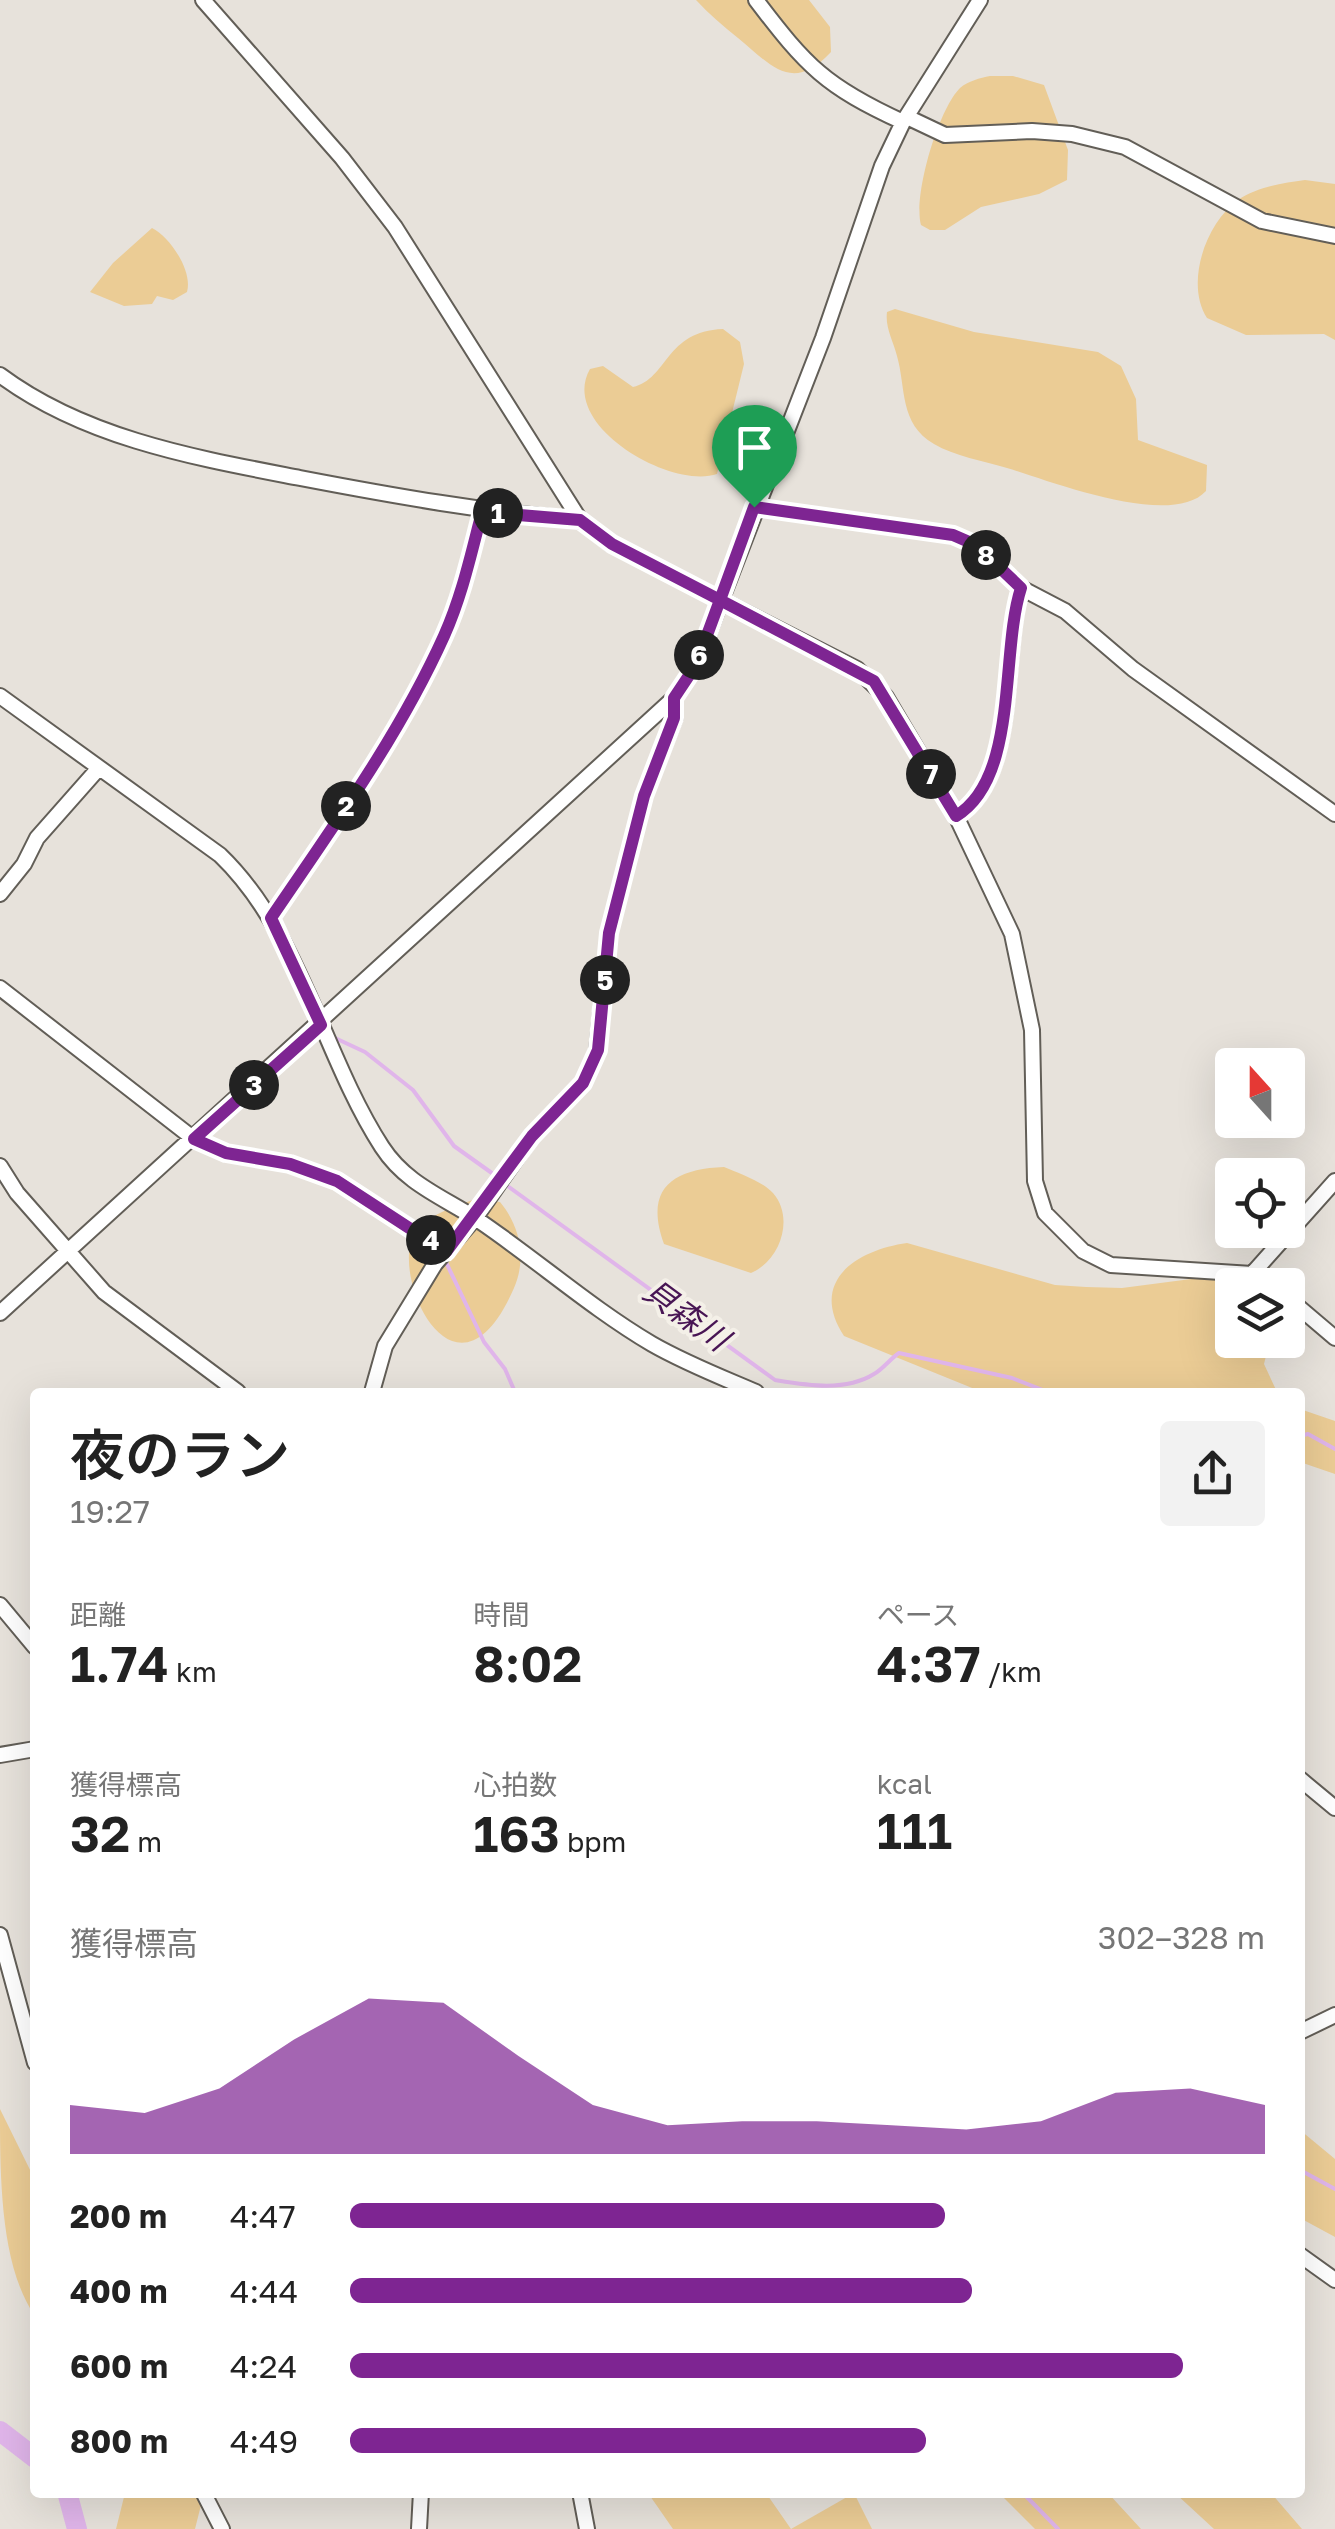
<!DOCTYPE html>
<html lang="ja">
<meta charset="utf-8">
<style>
body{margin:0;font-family:"Golos Text","Noto Sans JP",sans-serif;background:#f2f2f2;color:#222;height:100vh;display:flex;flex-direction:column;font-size:38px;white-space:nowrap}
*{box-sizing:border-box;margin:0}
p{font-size:32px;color:#767676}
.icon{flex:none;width:55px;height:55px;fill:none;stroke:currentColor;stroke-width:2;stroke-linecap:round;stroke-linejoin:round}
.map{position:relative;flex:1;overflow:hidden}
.details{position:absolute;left:30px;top:1388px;width:1275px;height:1110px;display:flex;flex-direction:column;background:#fff;border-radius:10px;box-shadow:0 10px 40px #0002}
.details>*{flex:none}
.needle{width:65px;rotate:339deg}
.fabs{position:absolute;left:1215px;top:1048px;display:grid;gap:20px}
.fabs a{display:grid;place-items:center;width:90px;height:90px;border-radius:10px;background:#fff;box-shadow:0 10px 40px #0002;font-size:50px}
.pin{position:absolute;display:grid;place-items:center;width:85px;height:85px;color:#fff;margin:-102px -42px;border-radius:50% 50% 50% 0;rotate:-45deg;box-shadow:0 0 10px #0007}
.pin .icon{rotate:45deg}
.km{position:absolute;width:50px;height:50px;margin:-25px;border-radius:50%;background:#222;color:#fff;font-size:28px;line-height:50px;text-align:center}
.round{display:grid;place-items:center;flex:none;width:105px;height:105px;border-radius:10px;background:#f2f2f2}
.headline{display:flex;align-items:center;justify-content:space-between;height:170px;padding:0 40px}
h1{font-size:55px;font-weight:600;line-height:75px}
.stats{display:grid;grid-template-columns:repeat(3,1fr);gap:15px;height:170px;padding:10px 40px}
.stats div{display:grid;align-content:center}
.stats b{font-size:50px;font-weight:600}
.stats small{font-size:28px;font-weight:400}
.stats p{font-size:28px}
.chart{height:280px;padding:20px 40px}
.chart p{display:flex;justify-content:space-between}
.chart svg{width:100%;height:180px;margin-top:10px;fill:#7e2592;opacity:.7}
ul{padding:0 40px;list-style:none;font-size:32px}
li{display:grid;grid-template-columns:160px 120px 1fr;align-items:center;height:75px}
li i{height:25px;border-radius:12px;background:#7e2592}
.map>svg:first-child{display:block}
</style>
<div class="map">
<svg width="1335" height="2529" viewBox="0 0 1335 2529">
<rect width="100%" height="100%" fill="#e7e2db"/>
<path fill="#ebcc95" d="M696,0H809L830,27L831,52C792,94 771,65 738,38C723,26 709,14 696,0Z
M990,76H1013L1044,85L1068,150L1067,180L1039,194L981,207L945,230H930L921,225C913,196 938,110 960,88C968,81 980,78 990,76Z
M1305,180L1335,184V340L1324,334L1246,335L1207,318C1185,284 1205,224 1238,200C1257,187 1283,183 1305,180Z
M152,228C170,237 193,271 187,292L173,300L157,296L152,304L124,306L90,292L113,263Z
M895,309L974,332L1098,352L1121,366L1136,399L1138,440L1207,465L1206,491C1171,529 1050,481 1007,468C984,461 954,456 934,444C899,424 906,387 897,356C893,340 885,328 887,312Z
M723,329L740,342L744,364L717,474C671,490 558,425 590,369L603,366L633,387C668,379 665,331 723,329Z
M724,1167C738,1173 762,1181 773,1193C795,1218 780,1261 751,1273L664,1244C644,1189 672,1169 724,1167Z
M475,1199L500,1202C520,1226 527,1258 514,1288C456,1421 388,1275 415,1233C426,1215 455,1207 475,1199Z
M907,1243L1055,1285L1086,1287L1122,1288L1191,1279L1254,1265L1269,1285H1232V1340H1270L1264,1364L1277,1392H982L844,1336C808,1281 857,1250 907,1243Z
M1300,1409L1335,1421V1474L1300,1462Z
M0,2109L35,2180V2316C0,2266 0,2175 0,2109Z
M1300,2130L1335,2159V2237L1300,2218Z
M125,2493H204L195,2529H116Z
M648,2493H766L791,2529L854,2493L872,2529H673Z
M999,2493H1108L1141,2529H1035Z
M1175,2493H1271L1302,2529H1214Z"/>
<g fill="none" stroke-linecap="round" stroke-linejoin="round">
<path stroke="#e0b5ea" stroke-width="4" d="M335,1038L365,1052L413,1090L454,1146L496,1176
M509,1187L775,1380C806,1385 845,1392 874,1374C883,1369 890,1359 899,1353L1012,1378L1048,1392
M444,1258L484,1342L505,1369L515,1392
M1300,1436L1308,1434L1335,1449
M1300,2170L1335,2189
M1022,2492L1058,2529"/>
<path stroke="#e0b5ea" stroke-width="20" d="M0,2431L35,2458
M67,2492L77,2529"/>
<g stroke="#625e57" stroke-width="18">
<path id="minor" d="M203,0L342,158L395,227L580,520L611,544L857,669L886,697L956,816L1012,934L1032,1030L1035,1181L1045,1213L1083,1251L1111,1265L1252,1274L1272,1285
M756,0C806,66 826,87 903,122
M907,117L945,135L1032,131L1072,134L1125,147L1262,221L1335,236
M0,375C86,439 197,458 300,478C394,496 485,512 580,520
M754,507L953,535L976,545L1021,588L1065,611L1133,669L1335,814
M0,696L220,855C301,933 322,1054 382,1147C406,1184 443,1197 478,1220C537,1260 591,1308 652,1344C685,1363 721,1377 756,1392
M956,816C1019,780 1001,652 1021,588
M0,894L24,864L37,838L98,769
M271,918C332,828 399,736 444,636C462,596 471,554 482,512
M0,988L194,1139L226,1153L290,1164L337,1181L446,1251
M0,1166L17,1193L104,1292L238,1392
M1252,1274L1335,1181
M1288,1298L1335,1338
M0,1313L674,698L696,665L823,338L882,166L903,122L980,0
M372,1392L385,1346L435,1264L475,1218L532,1136L583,1083L597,1051L609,933L644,796L675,717L674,698
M0,1605L35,1647
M0,1755L35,1749
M1300,1779L1335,1808
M0,1935L35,2063
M1300,2032L1335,2015
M1300,2255L1335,2280
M203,2492L222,2529
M580,2492L587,2529
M419,2529L421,2492"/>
</g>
<use href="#minor" stroke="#fff" stroke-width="14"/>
</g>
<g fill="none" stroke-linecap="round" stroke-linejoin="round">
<g stroke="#fff" stroke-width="20">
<path id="route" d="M754,507L720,600L612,544L580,520L482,512C471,554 462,596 444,636C399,736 332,828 271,918L321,1025L194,1139L226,1153L290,1164L337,1181L446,1252L532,1136L583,1083L598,1050L609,933L644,796L674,718V698L696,665L720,600L874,681L956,816C1019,778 1000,653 1021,588L976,545L953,535L754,507"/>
</g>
<use href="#route" stroke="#7e2592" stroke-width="12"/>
</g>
<g text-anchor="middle" stroke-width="8" stroke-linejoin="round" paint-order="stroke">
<g font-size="32" font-style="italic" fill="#481554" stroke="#f4f0e8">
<text transform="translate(686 1315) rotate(36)" y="11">貝森川</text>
</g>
</g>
</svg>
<div class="fabs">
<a><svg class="needle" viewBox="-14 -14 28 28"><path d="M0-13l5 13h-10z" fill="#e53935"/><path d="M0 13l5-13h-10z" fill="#767676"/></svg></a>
<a><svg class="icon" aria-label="locate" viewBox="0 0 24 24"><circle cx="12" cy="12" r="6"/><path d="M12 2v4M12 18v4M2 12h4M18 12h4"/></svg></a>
<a><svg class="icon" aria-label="layers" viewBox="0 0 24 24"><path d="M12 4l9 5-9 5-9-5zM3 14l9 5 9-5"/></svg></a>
</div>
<div class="pin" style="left:754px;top:507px;background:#1e9e55"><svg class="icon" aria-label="arrive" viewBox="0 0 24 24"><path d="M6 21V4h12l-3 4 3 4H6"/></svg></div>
<b class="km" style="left:498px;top:513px">1</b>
<b class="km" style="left:346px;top:806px">2</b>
<b class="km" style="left:254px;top:1085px">3</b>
<b class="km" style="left:431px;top:1240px">4</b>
<b class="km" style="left:605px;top:980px">5</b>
<b class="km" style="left:699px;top:655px">6</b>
<b class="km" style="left:931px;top:774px">7</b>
<b class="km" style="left:986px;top:555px">8</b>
<section class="details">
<div class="headline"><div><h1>夜のラン</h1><p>19:27</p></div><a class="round"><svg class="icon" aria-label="share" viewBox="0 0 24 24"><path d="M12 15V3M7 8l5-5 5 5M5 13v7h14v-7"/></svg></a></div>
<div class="stats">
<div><p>距離</p><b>1.74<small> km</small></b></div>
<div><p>時間</p><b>8:02</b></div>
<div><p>ペース</p><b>4:37<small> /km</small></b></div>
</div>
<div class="stats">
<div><p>獲得標高</p><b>32<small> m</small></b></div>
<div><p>心拍数</p><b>163<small> bpm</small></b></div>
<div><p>kcal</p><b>111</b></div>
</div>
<div class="chart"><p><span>獲得標高</span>302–328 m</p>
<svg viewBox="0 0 160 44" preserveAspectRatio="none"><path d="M0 44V32L10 34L20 28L30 16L40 6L50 7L60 20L70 32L80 37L90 36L100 36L110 37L120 38L130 36L140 29L150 28L160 32V44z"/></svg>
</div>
<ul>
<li><b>200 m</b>4:47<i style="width:65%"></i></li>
<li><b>400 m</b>4:44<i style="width:68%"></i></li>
<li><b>600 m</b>4:24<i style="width:91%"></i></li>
<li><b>800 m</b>4:49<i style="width:63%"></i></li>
</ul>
</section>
</div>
